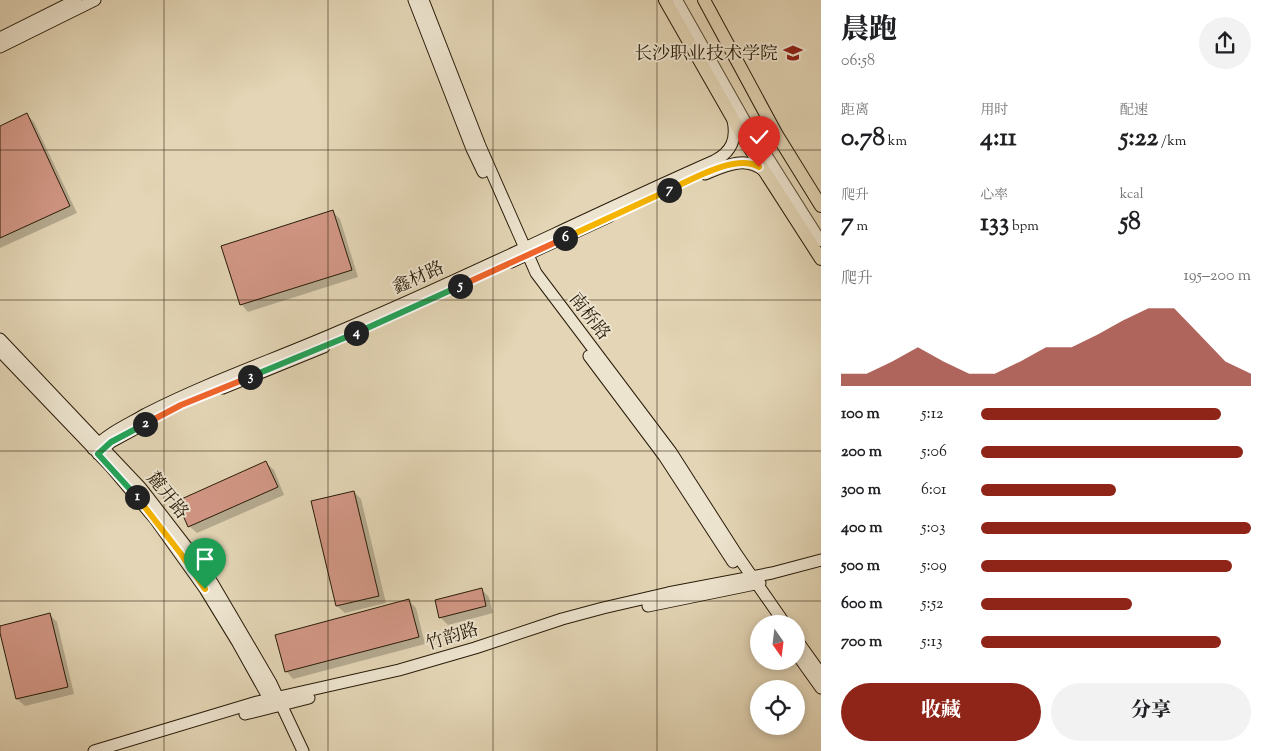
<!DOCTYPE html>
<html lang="zh">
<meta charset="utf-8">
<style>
body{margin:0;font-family:"Sorts Mill Goudy","Noto Serif SC",serif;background:#f2f2f2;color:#202124;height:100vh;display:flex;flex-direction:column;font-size:19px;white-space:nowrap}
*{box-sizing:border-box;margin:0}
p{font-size:16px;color:#757577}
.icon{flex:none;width:28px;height:28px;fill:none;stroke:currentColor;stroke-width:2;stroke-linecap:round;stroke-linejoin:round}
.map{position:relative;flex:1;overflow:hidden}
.sheet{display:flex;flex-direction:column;background:#fff;width:450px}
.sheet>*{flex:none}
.needle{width:32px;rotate:166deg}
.tools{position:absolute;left:750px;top:615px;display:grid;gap:10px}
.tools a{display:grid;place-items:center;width:55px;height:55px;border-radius:50%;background:#fff;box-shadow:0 2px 8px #0003;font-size:25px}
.pin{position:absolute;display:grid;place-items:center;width:42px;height:42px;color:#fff;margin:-51px -21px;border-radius:50% 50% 50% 0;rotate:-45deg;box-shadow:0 0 5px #0007}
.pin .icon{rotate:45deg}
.km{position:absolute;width:25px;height:25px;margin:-12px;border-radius:50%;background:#222;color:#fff;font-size:14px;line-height:25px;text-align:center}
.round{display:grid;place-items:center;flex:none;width:52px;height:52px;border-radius:26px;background:#f2f2f2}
.summary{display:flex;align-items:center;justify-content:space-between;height:85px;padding:0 20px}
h1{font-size:28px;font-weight:800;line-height:38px}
.metrics{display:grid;grid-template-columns:repeat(3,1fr);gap:8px;height:85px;padding:5px 20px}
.metrics div{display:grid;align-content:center}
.metrics b{font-size:25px;font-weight:800}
.metrics small{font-size:14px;font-weight:400}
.metrics p{font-size:14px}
.chart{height:140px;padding:10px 20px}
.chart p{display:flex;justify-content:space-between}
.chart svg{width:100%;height:90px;margin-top:5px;fill:#8f2418;opacity:.7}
.action{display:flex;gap:10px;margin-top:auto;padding:10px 20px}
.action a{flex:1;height:58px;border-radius:30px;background:#8f2418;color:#fff;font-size:20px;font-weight:800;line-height:58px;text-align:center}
.action a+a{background:#f2f2f2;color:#202124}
ul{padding:0 20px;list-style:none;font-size:16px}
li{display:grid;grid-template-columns:80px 60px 1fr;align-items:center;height:38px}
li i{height:12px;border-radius:6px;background:#8f2418}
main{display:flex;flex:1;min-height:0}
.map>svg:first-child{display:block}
</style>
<main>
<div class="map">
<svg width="821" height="751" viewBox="0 0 821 751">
<rect width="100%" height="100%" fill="#e3d5b5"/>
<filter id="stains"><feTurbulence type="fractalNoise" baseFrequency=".004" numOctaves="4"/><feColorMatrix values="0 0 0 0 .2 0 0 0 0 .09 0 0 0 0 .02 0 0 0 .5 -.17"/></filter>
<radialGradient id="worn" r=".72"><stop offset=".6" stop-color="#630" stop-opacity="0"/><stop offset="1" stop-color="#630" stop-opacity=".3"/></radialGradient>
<path fill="#0003" d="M27,115L34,122L77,213L0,248V127Z
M333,212L340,219L358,277L248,312L241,304Z
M266,463L274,470L284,495L197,533L189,526Z
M354,492L361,499L386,603L345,613L337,606Z
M482,590L489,597L493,613L448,625L440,617Z
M409,601L416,608L425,644L293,679L286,671Z
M50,615L57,622L74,694L25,706L17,699L0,627Z"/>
<path fill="#d29785" stroke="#281b08" d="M27,113L70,206L0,238V126Z
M333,210L352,270L240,305L221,246Z
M266,461L278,487L188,527L177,501Z
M354,491L379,596L336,606L311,501Z
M482,588L486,606L439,618L435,600Z
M409,599L419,637L285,672L275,635Z
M50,613L68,687L16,699L0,633V626Z"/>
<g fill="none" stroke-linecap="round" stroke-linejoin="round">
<g stroke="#574a33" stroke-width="12">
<path id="tertiary" d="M677,0L747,124L821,241"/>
</g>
<g stroke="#281b08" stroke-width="13">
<path id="secondary" d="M414,0L472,149L483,172
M423,0L480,146L536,273L671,452L737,555L785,624
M0,38L76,0
M0,47L95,0
M705,174C724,166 746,155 764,171
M511,262L610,216
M0,339L141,488L189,550L213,584L271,683L303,751
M0,351L111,467L155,519L205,589L238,643L272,704
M589,356L664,456L733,562
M223,388L324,347
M93,449C108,433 127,425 146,414C208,382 276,359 340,331C466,278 589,216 714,161C732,152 737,139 733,120
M98,454L111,442L142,425
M648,606L760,583
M796,639L821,674
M796,653L821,688
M245,714L309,698
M94,751L257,702L399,670L475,648L562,619L603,608L668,593L772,573L821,560"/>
</g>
<g stroke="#281b08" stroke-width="14">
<path id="primary" d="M665,0L749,147L821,259
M704,0L777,135L821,206"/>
</g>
<use href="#tertiary" stroke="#ede4cf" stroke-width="10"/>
<use href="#secondary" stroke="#ede4cf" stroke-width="11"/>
<use href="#primary" stroke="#e3d5b5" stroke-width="12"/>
</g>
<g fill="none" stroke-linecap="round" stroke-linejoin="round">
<g stroke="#fff" stroke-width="10">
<path id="split-1" d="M137,497L181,554L205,589"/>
</g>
<g stroke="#fff" stroke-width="10">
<path id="split-2" d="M137,497L98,454L111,442L145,424"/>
</g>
<g stroke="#fff" stroke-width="10">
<path id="split-3" d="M145,424L181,405L250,377"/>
</g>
<g stroke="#fff" stroke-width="10">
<path id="split-4" d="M250,377L356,333"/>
</g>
<g stroke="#fff" stroke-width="10">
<path id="split-5" d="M356,333L460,286"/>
</g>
<g stroke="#fff" stroke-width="10">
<path id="split-6" d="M460,286L565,238"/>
</g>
<g stroke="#fff" stroke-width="10">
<path id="split-7" d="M565,238L669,190"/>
</g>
<g stroke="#fff" stroke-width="10">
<path id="split-8" d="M669,190C691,180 736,153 759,167"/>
</g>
<use href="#split-1" stroke="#f5b400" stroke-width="6"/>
<use href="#split-2" stroke="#22a559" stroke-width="6"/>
<use href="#split-3" stroke="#f0652b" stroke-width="6"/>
<use href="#split-4" stroke="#22a559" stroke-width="6"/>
<use href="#split-5" stroke="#22a559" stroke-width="6"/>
<use href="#split-6" stroke="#f0652b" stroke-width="6"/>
<use href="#split-7" stroke="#f5b400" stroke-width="6"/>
<use href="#split-8" stroke="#f5b400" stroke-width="6"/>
</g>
<path fill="none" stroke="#281b08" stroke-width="1" stroke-opacity="0.55" d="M164,0V751M328,0V751M493,0V751M657,0V751M0,150H821M0,300H821M0,451H821M0,601H821"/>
<defs>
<g id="school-bare" transform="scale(1.5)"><path d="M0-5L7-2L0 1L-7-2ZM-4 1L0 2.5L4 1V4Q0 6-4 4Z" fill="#8f2418" stroke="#ede4cf" stroke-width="2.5" paint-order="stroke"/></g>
</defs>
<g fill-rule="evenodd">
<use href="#school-bare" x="793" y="53"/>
</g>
<g text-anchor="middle" stroke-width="4" stroke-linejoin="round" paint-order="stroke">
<g font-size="18" fill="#281b08" stroke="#ede4cf" text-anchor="end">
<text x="778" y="59">长沙职业技术学院</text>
</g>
<g font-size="18" fill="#281b08" stroke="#ede4cf">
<text transform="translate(418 277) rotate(-24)" y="6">鑫材路</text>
<text transform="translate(590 316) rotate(52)" y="6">南桥路</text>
<text transform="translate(168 495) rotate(51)" y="6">麓开路</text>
<text transform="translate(452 636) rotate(-17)" y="6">竹韵路</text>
</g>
</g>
<rect width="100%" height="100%" filter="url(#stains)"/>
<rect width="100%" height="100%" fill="url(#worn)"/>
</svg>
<div class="tools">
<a><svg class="needle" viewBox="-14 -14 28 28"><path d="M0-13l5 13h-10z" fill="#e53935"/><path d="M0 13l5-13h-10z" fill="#757577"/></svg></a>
<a><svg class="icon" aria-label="locate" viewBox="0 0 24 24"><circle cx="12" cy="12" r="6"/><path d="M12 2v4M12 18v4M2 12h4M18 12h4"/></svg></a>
</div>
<div class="pin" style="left:205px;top:589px;background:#1e9e55"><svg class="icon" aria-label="arrive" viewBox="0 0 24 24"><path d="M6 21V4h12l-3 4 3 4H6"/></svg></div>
<div class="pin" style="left:759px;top:167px;background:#d93025"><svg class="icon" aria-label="check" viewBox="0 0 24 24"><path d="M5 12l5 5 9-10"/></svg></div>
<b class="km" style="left:137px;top:497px">1</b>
<b class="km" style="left:145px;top:424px">2</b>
<b class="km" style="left:250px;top:377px">3</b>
<b class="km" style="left:356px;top:333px">4</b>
<b class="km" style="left:460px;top:286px">5</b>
<b class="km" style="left:565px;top:238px">6</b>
<b class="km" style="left:669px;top:190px">7</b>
</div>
<section class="sheet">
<div class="summary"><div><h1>晨跑</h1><p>06:58</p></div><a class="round"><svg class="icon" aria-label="share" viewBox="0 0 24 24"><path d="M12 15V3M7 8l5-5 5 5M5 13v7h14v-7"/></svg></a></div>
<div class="metrics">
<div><p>距离</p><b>0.78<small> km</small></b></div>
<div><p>用时</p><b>4:11</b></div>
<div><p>配速</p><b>5:22<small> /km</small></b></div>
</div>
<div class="metrics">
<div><p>爬升</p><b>7<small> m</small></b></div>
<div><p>心率</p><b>133<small> bpm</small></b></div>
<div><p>kcal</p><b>58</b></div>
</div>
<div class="chart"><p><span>爬升</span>195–200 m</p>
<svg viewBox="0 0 160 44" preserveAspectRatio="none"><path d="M0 44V38L10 38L20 32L30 25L40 32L50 38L60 38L70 32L80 25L90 25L100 19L110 12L120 6L130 6L140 19L150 32L160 38V44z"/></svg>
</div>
<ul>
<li><b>100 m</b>5:12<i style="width:89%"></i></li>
<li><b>200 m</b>5:06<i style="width:97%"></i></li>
<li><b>300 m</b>6:01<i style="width:50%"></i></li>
<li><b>400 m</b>5:03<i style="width:100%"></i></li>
<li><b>500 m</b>5:09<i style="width:93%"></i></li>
<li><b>600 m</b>5:52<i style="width:56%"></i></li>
<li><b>700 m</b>5:13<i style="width:89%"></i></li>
</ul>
<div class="action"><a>收藏</a><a>分享</a></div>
</section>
</main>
